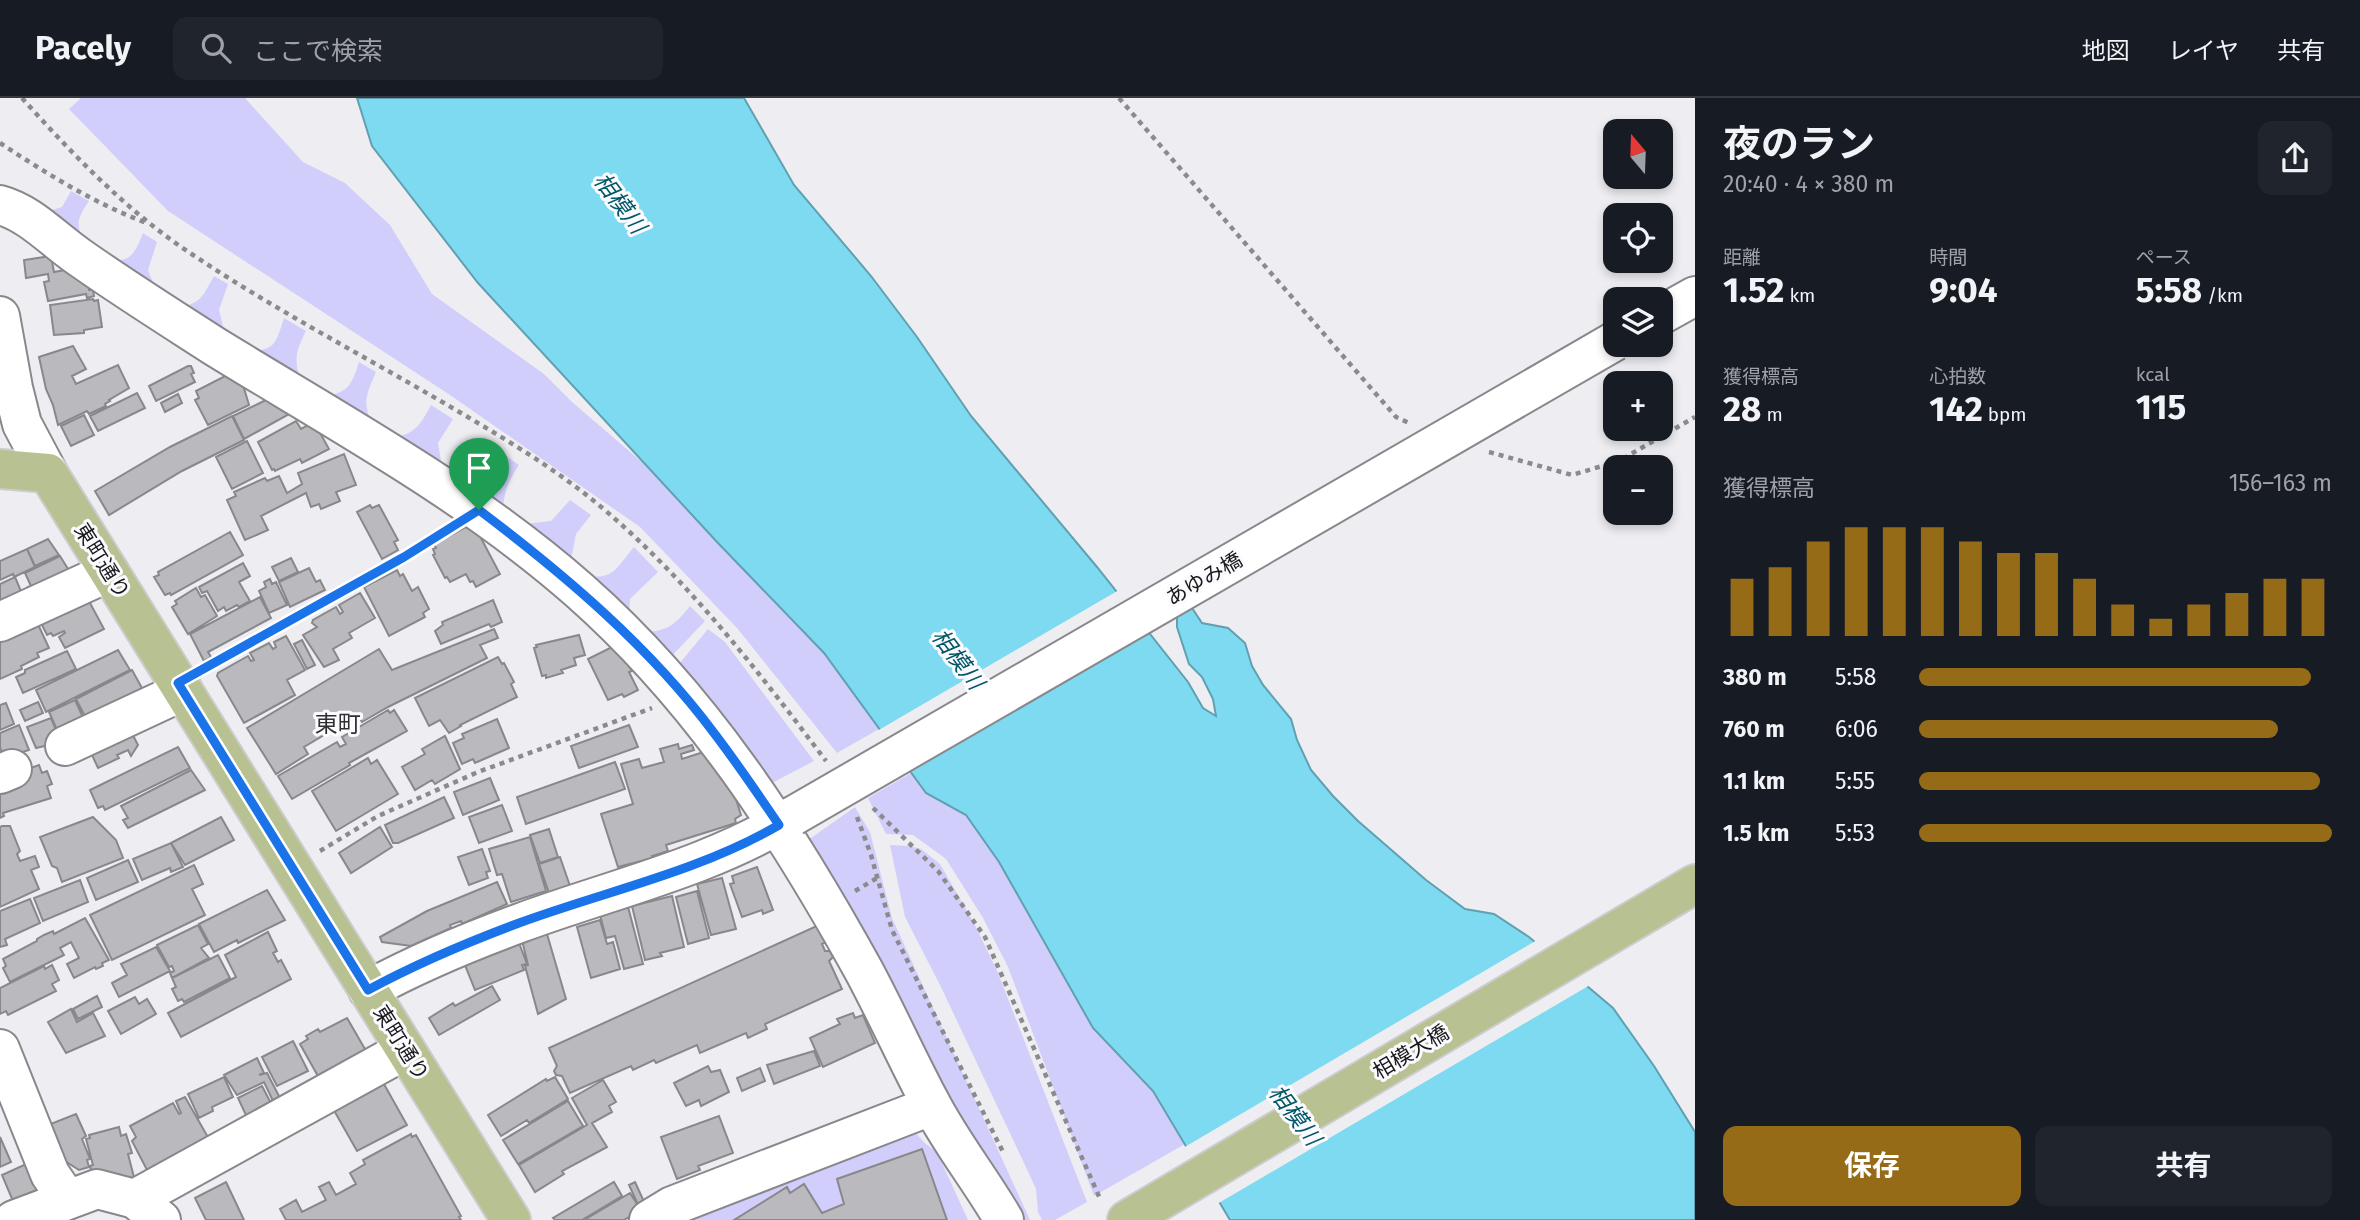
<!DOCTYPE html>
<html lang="ja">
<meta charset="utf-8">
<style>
body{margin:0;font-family:"Fira Sans","Noto Sans JP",sans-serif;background:#20242c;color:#f1f3f6;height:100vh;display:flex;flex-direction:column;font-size:26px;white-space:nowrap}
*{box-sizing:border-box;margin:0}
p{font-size:23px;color:#9ea1a6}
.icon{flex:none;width:38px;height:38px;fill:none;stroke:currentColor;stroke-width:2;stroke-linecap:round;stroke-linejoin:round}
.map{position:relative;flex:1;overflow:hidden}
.details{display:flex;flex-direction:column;background:#171b24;width:665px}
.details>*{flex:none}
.needle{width:46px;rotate:341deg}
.buttons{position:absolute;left:1603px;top:21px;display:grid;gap:14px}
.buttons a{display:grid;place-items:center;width:70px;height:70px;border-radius:14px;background:#171b24;box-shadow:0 4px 10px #0003;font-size:35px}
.pin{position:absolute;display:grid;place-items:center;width:60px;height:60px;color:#fff;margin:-72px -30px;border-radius:50% 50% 50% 0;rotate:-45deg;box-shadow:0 0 7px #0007}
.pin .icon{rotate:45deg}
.round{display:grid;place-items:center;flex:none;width:74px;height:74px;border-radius:14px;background:#20242c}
.head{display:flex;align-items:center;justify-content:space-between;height:119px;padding:0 28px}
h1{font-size:38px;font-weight:700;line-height:52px}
.stats{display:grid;grid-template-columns:repeat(3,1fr);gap:10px;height:119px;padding:7px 28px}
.stats div{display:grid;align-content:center}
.stats b{font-size:35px;font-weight:700}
.stats small{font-size:19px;font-weight:400}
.stats p{font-size:19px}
.chart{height:196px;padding:14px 28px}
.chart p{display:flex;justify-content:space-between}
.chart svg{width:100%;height:126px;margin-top:7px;stroke:#966b18;stroke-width:6}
.cta{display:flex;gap:14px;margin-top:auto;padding:14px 28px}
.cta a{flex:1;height:80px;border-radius:14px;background:#966b18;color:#fff;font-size:28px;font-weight:700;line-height:80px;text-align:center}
.cta a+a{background:#20242c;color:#f1f3f6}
ul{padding:0 28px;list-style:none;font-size:23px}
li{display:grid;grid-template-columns:112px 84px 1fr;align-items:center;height:52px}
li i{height:18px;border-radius:9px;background:#966b18}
header{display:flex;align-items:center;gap:42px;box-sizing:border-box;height:98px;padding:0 35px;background:#171b24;border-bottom:2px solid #363941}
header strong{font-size:33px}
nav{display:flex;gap:38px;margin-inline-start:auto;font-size:24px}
.search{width:490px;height:63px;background:#20242c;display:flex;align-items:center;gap:18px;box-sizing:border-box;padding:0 24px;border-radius:14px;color:#9ea1a6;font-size:26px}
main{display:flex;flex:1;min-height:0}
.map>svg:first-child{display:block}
</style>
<header>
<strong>Pacely</strong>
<div class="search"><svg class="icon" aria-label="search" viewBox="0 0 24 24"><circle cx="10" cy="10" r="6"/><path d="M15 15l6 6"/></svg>ここで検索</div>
<nav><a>地図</a><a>レイヤ</a><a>共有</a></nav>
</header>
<main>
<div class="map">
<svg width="1695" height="1122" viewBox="0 0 1695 1122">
<rect width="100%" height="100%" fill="#eeeef2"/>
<path fill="#d2cefb" d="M81,0H245L303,64L345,85L390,127L432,196L544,276L572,304L649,370L824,555L879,631L837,655L737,530L640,429L450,297L168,113L69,11Z
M71,93L89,103C73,126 78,129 88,153L39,110L52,112L62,109Z
M143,135L157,144L148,172L160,202L105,164C131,162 133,160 143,135Z
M214,178L228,186L219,212L227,244L175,211C201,205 201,201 214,178Z
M284,220L306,233C295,255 294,261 301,285L245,254C276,252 275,247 284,220Z
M359,264L376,274C364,302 363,304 374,332L323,299C349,294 351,288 359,264Z
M431,307L453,321L438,345L443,374L390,341C416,335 419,329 431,307Z
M498,352L519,367C508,384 503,396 503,416L457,384C484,381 488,376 498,352Z
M570,402L591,417L576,436L570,467L517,427L551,423Z
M634,449L658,474L630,501L629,526L580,477C613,483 614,473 634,449Z
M690,508L705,523L667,563L639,534C666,534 673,529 690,508Z
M708,531L725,544L814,663L770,686L674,572Z
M911,675L926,695L966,717L999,764L1093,930L1153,993L1185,1046L1094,1098L1008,869L983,820L946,761L913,737L886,736L868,700Z
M855,709L870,734L892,820L1030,1122H1017L955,1028L808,742Z
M890,747L910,748L921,751L940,766L974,825L998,875L1087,1104L1055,1122H1042L1038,1114L1036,1091L1024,1065L941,889L905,819Z
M905,1027C921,1036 920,1045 936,1052L968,1122H675Z"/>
<path fill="#7edaf0" stroke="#60a0b0" stroke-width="2" d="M357,0H744L794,87L871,178L917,239L971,318L1097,469L1188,584L1203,610L1216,618L1213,601L1202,579L1189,566L1177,529V508L1192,510L1202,525L1228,530L1245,545L1252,568L1263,587L1291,621L1297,642L1311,672L1333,698L1358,723L1426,782L1465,811L1494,816L1529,839L1613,910L1654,968L1695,1034V1122H1230L1153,993L1093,930L999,764L966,717L926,695L824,555L717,444L478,185L372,48Z"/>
<path fill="#eeeef2" d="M1119,492L1151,532L907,676L877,633Z
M1537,842L1590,887L1217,1106L1183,1050Z"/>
<path fill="#bababe" stroke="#88888c" stroke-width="2" d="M51,158L54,174L70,171L88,183L89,192H93L94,198L87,200L86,196L48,203L44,184L49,183L48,176L26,180L24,162Z
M93,201L94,203L98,202L102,229L84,232V235L54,237L50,207Z
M73,248L86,271L72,278L76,286L118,267L129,290L109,302L110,303L105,306L106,308L89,316L87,313L58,327L53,307L46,291L39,259Z
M188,268H191L194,275L191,276L195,284L156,303L149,288Z
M233,274L243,287L249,307L208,327L195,302L199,300L196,293Z
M137,295L145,310L98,333L90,318Z
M178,296L182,305L165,314L161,305Z
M272,299L293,314L244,341L233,318Z
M84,317L94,337L71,348L61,328Z
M232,318L244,342L182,373L109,417L95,393L170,349Z
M296,323L301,331L314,324L329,351L302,365L300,361L275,373L274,371L272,372L258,344Z
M247,343L263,375L232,391L216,359Z
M344,356L356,387L336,394L340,403L321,411L319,406L311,409L306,395L261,418L268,432L245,442L227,402L236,398L234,394L265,380L267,383L279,378L287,395L302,386L298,375Z
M370,407L372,410L379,407L398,442L394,444L398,452L382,461L357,414Z
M473,425L500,476L476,489L473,483L470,484L466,476L450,484L447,479L445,480L433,457L435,456L433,451L436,450L434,446Z
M230,434L243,457L171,497L170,495L165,497L154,479L159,477L158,474Z
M48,441L59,457L35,468L27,451Z
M27,451L35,469L14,479L13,476L0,482V463Z
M60,458L73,479L33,498L28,489L31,488L25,475Z
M291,460L298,474L279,483L272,469Z
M243,465L250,478L239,484L250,503L239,509L237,507L226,513L224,509L218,513L207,493L202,495L199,489Z
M309,470L316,484L320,482L325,492L290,509L279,484Z
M397,472L400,478L403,476L412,493L418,489L429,511L423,515L425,519L389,538L364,489Z
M15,479L23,498L0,513V486Z
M270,481L272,486L276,484L287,507L269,515L259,493L266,489L264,484Z
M196,490L201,499L205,497L217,518L188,536L172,509L177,506L175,503Z
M83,492L104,531L65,550L59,539L65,535L64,533L53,538L51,535L47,537L37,517Z
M360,495L375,520L349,535L352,540L333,551L339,562L324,569L303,537L317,529L312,525L313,522L336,509L340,516L343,514L339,507Z
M260,499L271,520L208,554L211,559L204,563L190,536Z
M493,502L502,524L491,529L489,526L441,546L435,533L443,527L442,524Z
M35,520L49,550L37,555L39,559L21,568L22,571L0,581V537Z
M494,531L498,540L480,547L487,560L388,609L362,624L358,617L304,649L308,656L276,676L247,630L379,551L392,572Z
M579,537L585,557L574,560L576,567L561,572L563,575L546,580V577L542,578L534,550L537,549L536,547Z
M286,538L305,572L287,582L295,597L244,625L217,578L218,575L248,558L251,563L254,562L250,555L269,545L273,551L276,549L274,544Z
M302,542L315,567L307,571L294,546Z
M616,547L632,573L629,574L638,592L624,599L622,596L608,602L588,561Z
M118,552L130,572L46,614L36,592Z
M67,553L76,571L23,595L16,579L25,575V572Z
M498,559L502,566L504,565L514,584L511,586L517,599L460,627L461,628L449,635L440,622L429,628L415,600Z
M132,572L148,601L88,624L76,601Z
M75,602L86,626L63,645L49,614Z
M38,604L43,615L25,623L20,612Z
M6,605L14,626L0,632V607Z
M388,612L390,615L394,612L407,633L349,665L350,667L292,701L278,678L337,644L340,649L346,646L342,639Z
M51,620L61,644L36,650L27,629Z
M497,621L509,650L475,665L473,661L462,666L453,645L464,640L462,636Z
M127,626L138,647L131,658L128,652L117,657L119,660L98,670L87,646Z
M19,627L29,652L17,656L3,658L0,649V635Z
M629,627L638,649L579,670L571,648Z
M445,638L460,671L435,686L432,682L415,692L402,669L425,656L422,651Z
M678,646L679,651L692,647L694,652L681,656L682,661L713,651L723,660L741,717L735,721L736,725L666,747L668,753L652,758L653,760L618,769L601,716L633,706L621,666L639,661L642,670L664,664L660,651Z
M178,649L190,670L105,712L103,708L98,710L90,692Z
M368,660L371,666L377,662L398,696L336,733L312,693Z
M615,664L625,691L526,726L517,699Z
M39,667L42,675L47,673L52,686L47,688L51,700L3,715L4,718L0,720V681Z
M191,672L205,692L128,730L123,722L128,720L121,708Z
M490,680L499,702L463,717L454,694Z
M444,699L454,720L398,745H393L385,727Z
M502,707L512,733L479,745L469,719Z
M93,719L116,742L123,760L62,784L57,770L52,768L40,739Z
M221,719L234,742L185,767L171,745Z
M2,728H10L20,753L17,756L20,763L35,758L39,769L31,772L39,791L0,809V729Z
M380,729L392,749L351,775L339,755Z
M549,731L558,759L540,765L530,737Z
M530,739L546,793L511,804L502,776L497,777L489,751Z
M171,745L183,769L171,774L170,770L142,782L133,761Z
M482,751L490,773L486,774L488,780L469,787L458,759Z
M560,759L570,788L549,795L539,766Z
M128,762L138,784L96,802L87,780Z
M194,767L203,786L192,791L205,817L112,862L90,817Z
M757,769L773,812L763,816L762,812L742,819L730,786L734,785L732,778Z
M722,780L736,831L711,837L697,786Z
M80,782L88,804L43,823L34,800Z
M497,784L507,806L462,826L461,823L450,827L451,830L411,848L382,844L380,839L427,813Z
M267,792L285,822L238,845L237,842L214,854L199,826Z
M697,793L709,840L688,846L676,799Z
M672,798L684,849L660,855L662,858L645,862L632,808Z
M30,801L40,825L5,841L7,847L0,849V813Z
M627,805L643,866L624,871L615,838L606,840L599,813Z
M85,820L109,862L102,865L103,868L96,871L95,869L74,880L67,866L79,860L71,844L60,850L64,857L10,884L3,870L6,868L3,861L37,843V841L44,837L53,833L54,836Z
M600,822L607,846L613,844L620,871L591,880L577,829Z
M821,826L829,843L822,846L825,853H830L833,859L829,863L842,891L765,926L767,931L748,940L746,935L700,955L697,947L656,965L654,962L633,972L631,968L570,995L562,978L556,977L554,973L557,968L549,950Z
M198,827L208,846L201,850L209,860L172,880L170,875L174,873L172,868L169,869L157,847Z
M268,834L277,853L273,855L278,864L281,862L291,881L181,939L168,915L236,879L225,857Z
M547,836L566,901L538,916L525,868L528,867L522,842Z
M519,845L527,866L522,867L524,872L475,892L465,867Z
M156,849L170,873L119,899L112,885L127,877L121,866Z
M218,857L230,880L184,904L182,901L178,903L172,891L176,889L172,880Z
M52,867L59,882L52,886L56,893L8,917L6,913L0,916V890L44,868L45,871Z
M492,888L500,902L439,937L429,920L453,905L455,908Z
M97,898L102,909L78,921L73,911Z
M135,899L139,906L147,901L156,916L121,936L108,913Z
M71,911L77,924L93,915L105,938L66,955L48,924Z
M853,915L855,920L863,917L875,945L823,969L810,940L840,926L837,921Z
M347,920L369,958L323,987L300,946L308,941L306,938L318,931L320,934Z
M293,943L308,973L277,988L262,959Z
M814,953L820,968L774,986L767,967Z
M257,960L264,975L259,977L267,975L281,1002L274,1005L264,984L237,997L224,977Z
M708,968L711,974L720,972L729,994L701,1008L699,1002L686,1008L674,985Z
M760,970L765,983L742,993L737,980Z
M224,979L233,999L212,1009L213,1013L199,1020L188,996Z
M380,979L407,1027L357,1053L331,1007Z
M555,979L568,1001L529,1025L527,1022L501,1038L488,1017L546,981L547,983Z
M603,982L616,1004L609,1008L612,1014L592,1025L607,1049L562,1073L564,1076L535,1094L519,1067L587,1027L572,1000Z
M262,988L275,1013L250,1026L238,1000Z
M185,999L209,1041L147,1072L132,1043L136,1039L130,1028L173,1005L179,1016L181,1015L176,1003Z
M568,1003L583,1028L518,1066L503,1042Z
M76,1016L86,1038L82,1041L90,1061L87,1062L89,1069L79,1072L54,1056L43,1029Z
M719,1018L733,1055L698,1068L700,1072L677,1081L661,1039Z
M119,1029L121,1038L126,1036L132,1055L128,1056L135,1083H94L90,1068L93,1067L86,1041L90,1040L89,1037Z
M411,1036L412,1039L416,1037L461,1118L459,1119L461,1122H286L280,1111L296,1102L302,1114L326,1102L319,1089L329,1084L336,1097L356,1086L350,1075L365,1066L363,1062Z
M0,1039L11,1064L0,1069Z
M922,1051L947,1122H734L787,1089L790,1095L804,1086L822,1115L844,1106L837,1081Z
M35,1062L46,1088L30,1095L33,1101L15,1108L2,1077Z
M226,1084L244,1122H206L195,1100Z
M614,1084L622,1098L582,1122H555L553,1120Z
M635,1084L646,1108L640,1111L629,1087Z
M630,1095L641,1112L624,1122H584Z"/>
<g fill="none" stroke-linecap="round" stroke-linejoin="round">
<g stroke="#88888c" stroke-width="42">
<path id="minor" d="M0,107C30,115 54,142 79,159C123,190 169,219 214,248C339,325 469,395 580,493C701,600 786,732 864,873C887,916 907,961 930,1004C951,1045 981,1082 1004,1122
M1661,217L1695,198
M0,218L13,290L22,326L48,375
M0,524L109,474
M65,648L183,593
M0,676L12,671
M368,892C416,866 468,844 520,825C612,791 708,770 793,718
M0,951L50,1076L67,1101
M135,1101L405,952
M14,1122L97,1091L135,1101L161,1122
M649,1122L672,1108L931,1008"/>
</g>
<g stroke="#cccccd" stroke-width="42">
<path id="major" d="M0,371L48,375L511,1122
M1127,1122L1695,786"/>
</g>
<path stroke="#8b8b8e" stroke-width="4.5" stroke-dasharray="5 5" stroke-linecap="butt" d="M22,0C73,57 129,115 193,157C274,211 360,256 444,305C495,335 547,365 594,403C684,477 756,570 826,663
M1119,0L1396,319L1409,325
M0,45C46,75 95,106 147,125
M1489,354L1572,377L1619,363L1695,319
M207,569L404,459L449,431
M873,710L938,773L985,839L1101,1103
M857,719L871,757L892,832L1004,1056
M320,753L378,718L478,674L652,610
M855,793L877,780"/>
<use href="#minor" stroke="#fff" stroke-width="38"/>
<use href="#major" stroke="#b8c191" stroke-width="38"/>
<g stroke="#88888c" stroke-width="42" stroke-linecap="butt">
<path id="minor-bridge" d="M793,718L1615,243"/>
</g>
<use href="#minor-bridge" stroke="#fff" stroke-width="38"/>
</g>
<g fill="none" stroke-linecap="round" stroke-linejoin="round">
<g stroke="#fff" stroke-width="14">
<path id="route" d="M479,412C565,477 650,549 714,635C737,665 758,696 779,727C698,774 606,793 519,825C468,844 416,866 368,892L178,585L404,459Z"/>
</g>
<use href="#route" stroke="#1a73e8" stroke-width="9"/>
</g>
<g text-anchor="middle" stroke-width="6" stroke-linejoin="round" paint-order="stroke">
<g font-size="21" fill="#19181a" stroke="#fbfbff">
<text transform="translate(102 463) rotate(58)" y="7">東町通り</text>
<text transform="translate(1204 481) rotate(-30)" y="7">あゆみ橋</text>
<text transform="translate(401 945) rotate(58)" y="7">東町通り</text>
<text transform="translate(1411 954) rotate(-31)" y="7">相模大橋</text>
</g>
<g font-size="23" font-style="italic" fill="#025866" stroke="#fbfbff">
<text transform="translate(620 105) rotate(53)" y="8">相模川</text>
<text transform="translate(958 561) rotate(53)" y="8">相模川</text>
<text transform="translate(1295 1017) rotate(53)" y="8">相模川</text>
</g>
<g font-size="23" fill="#2f2f32" stroke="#fbfbff">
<text x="338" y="634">東町</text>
</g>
</g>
</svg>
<div class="buttons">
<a><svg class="needle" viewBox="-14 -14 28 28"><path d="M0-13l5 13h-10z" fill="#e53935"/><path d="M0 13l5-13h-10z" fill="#9ea1a6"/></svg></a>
<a><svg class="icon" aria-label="locate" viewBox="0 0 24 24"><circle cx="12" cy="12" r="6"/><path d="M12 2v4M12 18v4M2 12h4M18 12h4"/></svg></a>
<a><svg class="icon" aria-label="layers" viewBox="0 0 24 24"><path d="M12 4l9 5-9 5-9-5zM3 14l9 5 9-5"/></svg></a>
<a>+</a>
<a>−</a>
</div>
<div class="pin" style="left:479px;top:412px;background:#1e9e55"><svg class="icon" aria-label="arrive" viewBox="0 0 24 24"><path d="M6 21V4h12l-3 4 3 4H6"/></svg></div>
</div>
<section class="details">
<div class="head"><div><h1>夜のラン</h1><p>20:40 · 4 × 380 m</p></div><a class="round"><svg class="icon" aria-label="share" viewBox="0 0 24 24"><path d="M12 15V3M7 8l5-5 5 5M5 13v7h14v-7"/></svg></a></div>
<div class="stats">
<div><p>距離</p><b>1.52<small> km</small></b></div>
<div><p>時間</p><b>9:04</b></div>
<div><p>ペース</p><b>5:58<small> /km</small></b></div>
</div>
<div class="stats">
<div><p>獲得標高</p><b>28<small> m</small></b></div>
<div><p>心拍数</p><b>142<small> bpm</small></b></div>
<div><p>kcal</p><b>115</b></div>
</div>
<div class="chart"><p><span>獲得標高</span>156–163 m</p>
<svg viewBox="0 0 160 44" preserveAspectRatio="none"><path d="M5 44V24M15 44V20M25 44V11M35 44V6M45 44V6M55 44V6M65 44V11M75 44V15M85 44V15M95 44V24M105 44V33M115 44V38M125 44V33M135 44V29M145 44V24M155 44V24"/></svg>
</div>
<ul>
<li><b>380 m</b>5:58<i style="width:95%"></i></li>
<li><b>760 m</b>6:06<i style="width:87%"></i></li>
<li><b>1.1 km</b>5:55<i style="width:97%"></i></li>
<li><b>1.5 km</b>5:53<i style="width:100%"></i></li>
</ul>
<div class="cta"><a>保存</a><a>共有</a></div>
</section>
</main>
